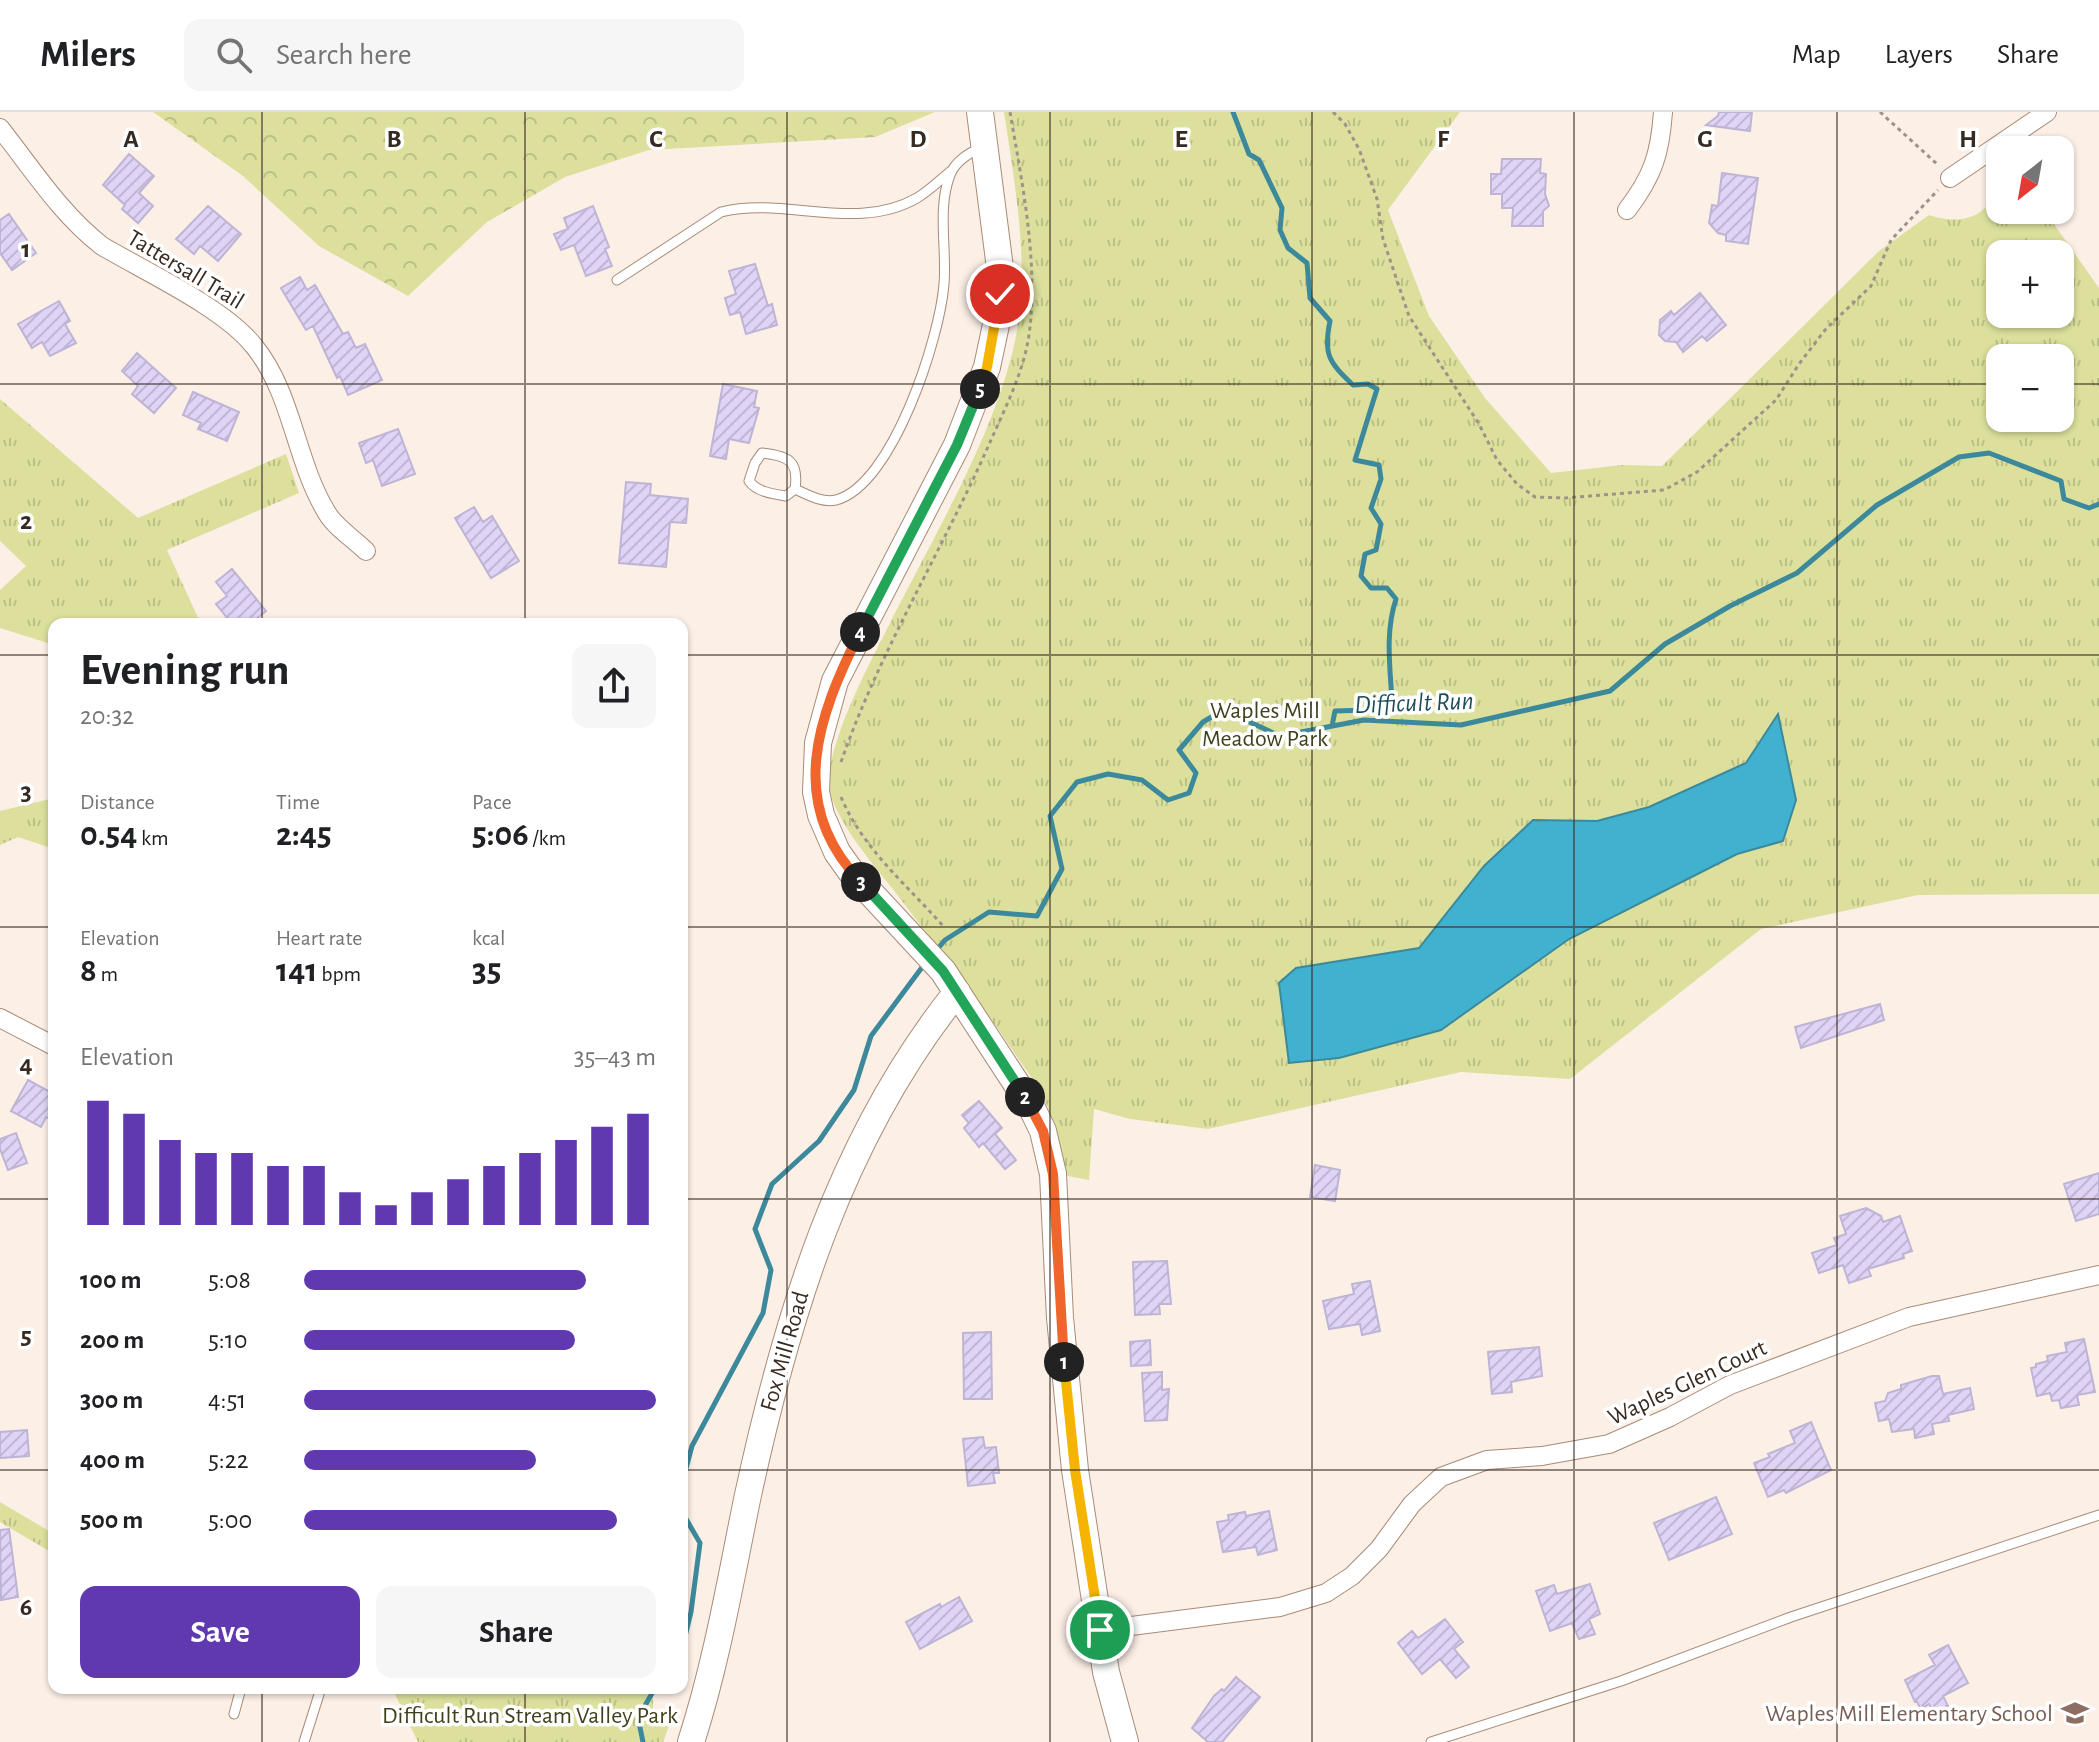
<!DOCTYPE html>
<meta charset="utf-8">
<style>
body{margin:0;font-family:"Alegreya Sans",sans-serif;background:#f6f6f6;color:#202124;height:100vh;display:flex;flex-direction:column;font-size:30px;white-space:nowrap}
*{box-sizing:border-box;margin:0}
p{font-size:26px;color:#757577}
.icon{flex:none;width:44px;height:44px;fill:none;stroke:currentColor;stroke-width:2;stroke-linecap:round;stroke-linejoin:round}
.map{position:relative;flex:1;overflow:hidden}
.sheet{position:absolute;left:48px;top:506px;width:640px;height:1076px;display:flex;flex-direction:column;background:#fff;border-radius:16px;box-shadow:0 2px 6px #0004}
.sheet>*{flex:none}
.needle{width:52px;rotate:211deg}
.fabs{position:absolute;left:1986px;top:24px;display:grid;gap:16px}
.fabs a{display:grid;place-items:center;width:88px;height:88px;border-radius:16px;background:#fff;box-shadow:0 2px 6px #0004;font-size:40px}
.pin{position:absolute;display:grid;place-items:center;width:68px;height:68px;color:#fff;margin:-34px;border:4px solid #fff;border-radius:50%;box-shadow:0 2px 8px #0007}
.km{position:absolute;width:40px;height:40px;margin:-20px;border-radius:50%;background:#222;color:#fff;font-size:22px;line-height:40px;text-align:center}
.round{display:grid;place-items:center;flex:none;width:84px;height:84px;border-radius:16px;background:#f6f6f6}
.overview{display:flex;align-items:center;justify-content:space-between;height:136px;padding:0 32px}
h1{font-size:44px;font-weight:600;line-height:60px}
.metrics{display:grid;grid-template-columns:repeat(3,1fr);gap:12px;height:136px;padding:8px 32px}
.metrics div{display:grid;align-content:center}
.metrics b{font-size:34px;font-weight:600}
.metrics small{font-size:22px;font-weight:400}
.metrics p{font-size:22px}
.chart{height:224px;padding:16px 32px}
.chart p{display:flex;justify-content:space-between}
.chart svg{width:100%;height:144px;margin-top:8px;stroke:#6039b1;stroke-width:6}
.button{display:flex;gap:16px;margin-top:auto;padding:16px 32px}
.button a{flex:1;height:92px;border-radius:16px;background:#6039b1;color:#fff;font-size:32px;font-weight:600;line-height:92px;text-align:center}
.button a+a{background:#f6f6f6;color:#202124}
ul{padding:0 32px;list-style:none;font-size:26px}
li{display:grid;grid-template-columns:128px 96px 1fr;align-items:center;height:60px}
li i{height:20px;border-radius:10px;background:#6039b1}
header{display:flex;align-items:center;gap:48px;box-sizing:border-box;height:112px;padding:0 40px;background:#fff;border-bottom:2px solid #e0e0e0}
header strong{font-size:38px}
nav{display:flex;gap:44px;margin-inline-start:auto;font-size:28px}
.search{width:560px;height:72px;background:#f6f6f6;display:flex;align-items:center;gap:20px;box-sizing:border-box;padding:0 28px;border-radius:16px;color:#757577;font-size:30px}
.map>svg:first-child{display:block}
</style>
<header>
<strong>Milers</strong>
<div class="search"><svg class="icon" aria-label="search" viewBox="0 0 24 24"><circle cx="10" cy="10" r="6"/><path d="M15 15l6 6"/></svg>Search here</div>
<nav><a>Map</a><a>Layers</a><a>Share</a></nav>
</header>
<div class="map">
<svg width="2099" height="1630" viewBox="0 0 2099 1630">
<defs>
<pattern id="forest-crowns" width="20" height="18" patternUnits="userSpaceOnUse" patternTransform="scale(2)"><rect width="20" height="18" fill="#dce09c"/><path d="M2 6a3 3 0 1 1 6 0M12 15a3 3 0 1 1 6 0" fill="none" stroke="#bdc086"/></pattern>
<pattern id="park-tufts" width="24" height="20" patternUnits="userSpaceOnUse" patternTransform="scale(2)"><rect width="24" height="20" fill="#dce09c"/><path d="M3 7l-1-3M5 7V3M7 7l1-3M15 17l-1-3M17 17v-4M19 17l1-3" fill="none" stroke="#bdc086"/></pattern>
<pattern id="building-hatch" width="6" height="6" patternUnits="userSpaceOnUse" patternTransform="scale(2)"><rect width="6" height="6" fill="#dfd4f6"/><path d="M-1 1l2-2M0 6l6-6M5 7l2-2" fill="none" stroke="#c0b6d3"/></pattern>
</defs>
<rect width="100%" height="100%" fill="#fcefe6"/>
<path fill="url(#forest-crowns)" d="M153,0H935L875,25L649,38L565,65L487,110L408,184L319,134L243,64Z"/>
<path fill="url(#park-tufts)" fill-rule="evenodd" d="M1004,0H1460L1388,98L1429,204L1485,286L1551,361L1622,353L1662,354L1879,139L1929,103C1955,112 1983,109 1995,81C1998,72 1998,64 2000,55V98H2044L2099,176V782L1918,783L1761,817L1570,967L1461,960L1208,1017L1130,1007L1094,997L1089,1068L1063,1063C1059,1038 1056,1011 1044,987C1035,969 1022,953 1011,936C974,881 932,829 892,776C872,751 832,705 829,673C827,633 866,558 885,521C928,434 986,339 1011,246C1033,165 1016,82 1004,0ZM2000,142H2060V202H2000ZM2000,246H2060V306H2000Z
M0,287L138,406L286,342L299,381L167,438L201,512H54V533L0,516V478L26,454L0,429Z
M54,686V737L18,725L0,733V699Z
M0,1390L54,1422V1442L0,1410Z
M392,1576H653V1607L669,1614L663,1630H418Z"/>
<path fill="#40b2d0" stroke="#3d899c" stroke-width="2" d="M1778,602L1796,688L1783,729L1737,742L1569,827L1441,918L1339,946L1289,951L1279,871L1296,856L1419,836L1484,754L1533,708L1597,709L1649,695L1746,651Z"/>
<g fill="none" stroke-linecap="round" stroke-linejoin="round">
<path stroke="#3d899c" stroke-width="5" d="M1233,0L1249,42L1259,48L1282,96L1280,118L1288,136L1307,151L1310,186L1330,209C1323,243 1329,250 1353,273L1368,272L1377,277L1355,348L1379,353L1381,367L1371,396L1381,412L1376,438L1365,442L1361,464L1371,476H1387L1396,487C1385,520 1390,554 1392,589L1368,598L1335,599L1332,614
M935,840L945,828L989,800L1037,804L1062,757L1050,704L1077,670L1108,662L1142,668L1168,688L1189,681L1196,661L1179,638L1203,610L1223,598L1280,624L1364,608L1461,613L1610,579L1665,532L1730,494L1797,461L1877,393L1959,345L1989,341L2061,369L2064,387L2089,396L2099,392
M682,1371L692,1334L763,1201L771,1158L755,1117L772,1072L819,1029L854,978L871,924L926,850
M682,1400L700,1431L691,1500L682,1537
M643,1630L638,1606L655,1576"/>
</g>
<path fill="url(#building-hatch)" stroke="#beb4d5" stroke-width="2" d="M1719,0H1752L1750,19L1706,13L1718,4Z
M129,42L154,64L139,81L153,94L138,111L122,97L125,93L103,73Z
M1502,47H1541L1540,61L1546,62L1545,82L1549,94L1543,99V114H1512L1513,96H1502V82H1491V62H1501Z
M1722,61L1758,66L1748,132L1726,129V123L1718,121L1709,111L1712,93L1718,94Z
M208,94L241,122L218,149L200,134L194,142L176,127Z
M593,94L609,135L605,137L612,154L586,164L574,133L561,138L554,122L568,117L564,106Z
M9,102L36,141L12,158L0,141V108Z
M755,152L768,194L772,192L777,213L746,222L740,200L730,203L725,186L736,182L729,159Z
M300,165L307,178L315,173L343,222L348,220L356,236L365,232L382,268L348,283L340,264L337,266L313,214L306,218L281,176Z
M1700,181L1726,213L1707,229L1702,224L1683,240L1676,230L1665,229L1659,223L1660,208L1671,199L1674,203Z
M59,189L70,209L65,212L76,231L50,244L42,230L32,236L18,212Z
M137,241L176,276L154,301L132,282L138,274L122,259Z
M723,272L757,279L754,295L759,296L749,331L729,327L726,347L710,344Z
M193,280L239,300L227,329L198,317L201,311L183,303Z
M398,317L415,362L382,374L373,348L366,351L359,331Z
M626,370L651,372L650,383L688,387L686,411L670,410L666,455L619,451Z
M474,395L483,410L492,404L519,449L491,466L455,406Z
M232,457L266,499L250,512H232L216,492L227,484L216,470Z
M1880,892L1884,908L1801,936L1795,915Z
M28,968L54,982V1009L46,1005L41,1015L11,999Z
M979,989L1002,1016L995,1022L1016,1048L1005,1057L983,1031L979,1035L964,1016L969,1011L962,1003Z
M16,1021L27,1051L8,1058L0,1037V1027Z
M1315,1053L1340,1058L1335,1089L1310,1085Z
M2099,1061V1102L2076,1109L2064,1072Z
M1866,1096L1881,1104L1883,1110L1900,1104L1912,1139L1903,1142L1904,1146L1868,1157L1871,1164L1849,1171L1843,1153L1819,1161L1812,1141L1837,1133L1834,1126L1846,1122L1840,1104Z
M1167,1149L1171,1192H1159L1160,1202L1135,1203L1133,1150Z
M1370,1169L1380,1219L1362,1223L1360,1212L1329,1217L1323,1189L1354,1182L1352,1172Z
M991,1220L992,1287H964L963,1221Z
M2084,1227L2095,1280L2077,1283L2079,1293L2061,1296L2059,1288L2052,1289L2050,1281L2037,1284L2031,1256L2036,1255V1252L2048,1249L2047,1244L2067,1240L2065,1231Z
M1150,1228L1151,1253L1131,1254L1130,1230Z
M1539,1235L1542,1264L1511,1270L1512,1280L1492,1282L1488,1240Z
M1162,1260V1278L1169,1277L1167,1308L1145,1309L1142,1261Z
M1932,1264H1939L1943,1282L1970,1276L1974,1297L1948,1303L1949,1309L1932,1312L1934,1322L1915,1326L1914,1317L1892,1320L1889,1307L1879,1309L1875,1291L1885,1289L1888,1281L1901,1277V1273Z
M1811,1310L1831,1358L1786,1381L1784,1378L1768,1385L1754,1351L1770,1345L1768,1342L1795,1331L1790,1319Z
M27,1318L29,1344L0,1346V1320Z
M983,1325L985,1336L996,1335L999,1361H993L995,1371L968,1374L963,1327Z
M1716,1385L1732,1422L1669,1448L1654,1411Z
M1269,1399L1277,1438L1258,1443L1256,1435L1223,1440L1217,1410L1229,1408L1228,1403L1245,1400L1246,1404Z
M9,1417L18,1485L1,1488L0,1418Z
M1590,1472L1600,1502L1589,1507L1595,1522L1579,1527L1572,1511L1550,1519L1536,1479L1554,1473L1557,1482Z
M959,1485L972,1509L920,1537L906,1510L940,1492L941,1495Z
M1445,1507L1463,1530L1454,1537L1469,1555L1456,1566L1440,1547L1422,1562L1398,1531L1412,1519L1418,1526Z
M1948,1533L1968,1571L1943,1584L1948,1594L1934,1601L1929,1592L1921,1597L1917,1590H1915L1905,1568L1935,1553L1929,1543Z
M1236,1565L1260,1585L1222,1630H1208L1192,1616L1214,1584L1222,1577L1224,1579Z"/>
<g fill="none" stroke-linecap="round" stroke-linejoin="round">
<g stroke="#a98b76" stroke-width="11">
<path id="lane" d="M617,168L721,100C785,84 856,121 917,86C929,79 940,68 951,59
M795,377L786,384C773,382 757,380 749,369L755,351L762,341C789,344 799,349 795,377C808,383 822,391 836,388C893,373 940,225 944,172C947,136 937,97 950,63C955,49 969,41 982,35
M234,1602L241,1576
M304,1630L321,1576
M1431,1630L1621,1569L1791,1505L2099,1403"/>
</g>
<g stroke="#a98b76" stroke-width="20">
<path id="street" d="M0,16C33,58 60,101 102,134C146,160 224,196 254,234C293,282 295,349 327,401C335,415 354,427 366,439
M1950,66L2047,0
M1627,98C1653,64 1660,42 1663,0
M0,906L54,934
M1100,1518L1280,1495L1326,1481L1352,1464L1379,1437L1412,1392L1441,1365L1487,1348L1542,1344L1609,1332L1670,1305L1730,1273L1909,1205L2099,1163"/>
</g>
<g stroke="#a98b76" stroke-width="28">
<path id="secondary" d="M980,0L1000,156L997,208L987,255L957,333L835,569L818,631L816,680L821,703L837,740L852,761L943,859L1031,994L1043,1019L1053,1062L1060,1206L1075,1358L1106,1560L1125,1630
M691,1630C717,1550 731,1465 748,1383C787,1203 840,1026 957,880"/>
</g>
<path stroke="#9f9289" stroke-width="3" stroke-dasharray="4 4" stroke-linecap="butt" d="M1333,0L1345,12L1359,37L1377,87L1383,127L1409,204L1479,312L1497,348L1517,372L1535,385L1565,386L1664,378L1697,360L1776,288L1799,252L1825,218L1871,174L1891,128L1938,78
M1880,0L1937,52
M841,650C879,541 940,442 987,337C1003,300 1023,263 1029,223C1039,153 1022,70 1010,0
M841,685C863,737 907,773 944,815"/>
<use href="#lane" stroke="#fff" stroke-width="9"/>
<use href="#street" stroke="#fff" stroke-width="18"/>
<use href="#secondary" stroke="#fff" stroke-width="26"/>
</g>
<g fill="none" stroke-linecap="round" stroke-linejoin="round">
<g stroke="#fff" stroke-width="16">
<path id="split-1" d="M1064,1250L1075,1358L1100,1518"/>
</g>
<g stroke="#fff" stroke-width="16">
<path id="split-2" d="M1025,985L1043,1019L1053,1062L1064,1250"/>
</g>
<g stroke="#fff" stroke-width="16">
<path id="split-3" d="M861,770L943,859L1025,985"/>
</g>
<g stroke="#fff" stroke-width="16">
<path id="split-4" d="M860,520C818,604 785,692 861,770"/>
</g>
<g stroke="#fff" stroke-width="16">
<path id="split-5" d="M860,520L957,333L980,277"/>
</g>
<g stroke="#fff" stroke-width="16">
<path id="split-6" d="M980,277L987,255L1000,182"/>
</g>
<use href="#split-1" stroke="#f5b400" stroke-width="10"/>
<use href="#split-2" stroke="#f0652b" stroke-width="10"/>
<use href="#split-3" stroke="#22a559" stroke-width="10"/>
<use href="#split-4" stroke="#f0652b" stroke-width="10"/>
<use href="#split-5" stroke="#22a559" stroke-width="10"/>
<use href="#split-6" stroke="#f5b400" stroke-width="10"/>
</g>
<path fill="none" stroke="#362a21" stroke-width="2" stroke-opacity="0.55" d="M262,0V512M525,0V512M787,0V1630M1050,0V1630M1312,0V1630M1574,0V1630M1837,0V1630M0,272H2000M2060,272H2099M0,543H54M682,543H2099M0,815H54M682,815H2099M0,1087H54M682,1087H2099M0,1358H54M682,1358H2099M262,1576V1630M525,1576V1630"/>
<defs>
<g id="school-bare" transform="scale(2.16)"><path d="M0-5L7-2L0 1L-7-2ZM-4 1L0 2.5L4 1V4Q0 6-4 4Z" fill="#8d6e63" stroke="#fff" stroke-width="2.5" paint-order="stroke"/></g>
</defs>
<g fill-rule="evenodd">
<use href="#school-bare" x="2075" y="1601"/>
</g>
<g text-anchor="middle" stroke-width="7" stroke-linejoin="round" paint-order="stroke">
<g font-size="24" fill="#362a21" stroke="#fff">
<text transform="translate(186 157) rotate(31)" y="8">Tattersall Trail</text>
<text transform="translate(784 1239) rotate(-74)" y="8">Fox Mill Road</text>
<text transform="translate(1687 1270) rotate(-25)" y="8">Waples Glen Court</text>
</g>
<g font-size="24" fill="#3f411c" stroke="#fff">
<text x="1265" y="606">Waples Mill<tspan x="1265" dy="28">Meadow Park</tspan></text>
<text x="530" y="1611">Difficult Run Stream Valley Park</text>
</g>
<g font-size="24" fill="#785e54" stroke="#fff" text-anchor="end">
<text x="2053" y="1609">Waples Mill Elementary School</text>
</g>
<g font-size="26" font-style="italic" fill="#1d4d59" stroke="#fff">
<text transform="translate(1414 590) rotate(-2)" y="9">Difficult Run</text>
</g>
</g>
<g font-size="26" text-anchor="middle" font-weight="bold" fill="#362a21" stroke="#fff" stroke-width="7" stroke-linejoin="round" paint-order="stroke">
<text x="131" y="35">A</text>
<text x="394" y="35">B</text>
<text x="656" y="35">C</text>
<text x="918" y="35">D</text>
<text x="1181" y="35">E</text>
<text x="1443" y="35">F</text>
<text x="1705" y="35">G</text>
<text x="1968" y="35">H</text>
<text x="26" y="145">1</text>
<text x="26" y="417">2</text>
<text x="26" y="688">3</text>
<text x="26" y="960">4</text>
<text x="26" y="1232">5</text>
<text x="26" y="1503">6</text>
</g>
</svg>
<div class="fabs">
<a><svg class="needle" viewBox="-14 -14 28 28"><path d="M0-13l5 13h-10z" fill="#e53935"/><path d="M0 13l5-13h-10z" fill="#757577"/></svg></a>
<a>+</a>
<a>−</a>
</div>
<div class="pin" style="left:1100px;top:1518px;background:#1e9e55"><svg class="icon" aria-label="arrive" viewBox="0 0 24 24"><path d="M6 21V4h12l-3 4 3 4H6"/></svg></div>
<div class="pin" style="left:1000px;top:182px;background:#d93025"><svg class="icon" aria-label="check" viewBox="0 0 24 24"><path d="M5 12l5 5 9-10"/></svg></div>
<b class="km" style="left:1064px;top:1250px">1</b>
<b class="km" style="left:1025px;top:985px">2</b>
<b class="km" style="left:861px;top:770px">3</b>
<b class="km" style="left:860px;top:520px">4</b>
<b class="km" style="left:980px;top:277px">5</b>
<section class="sheet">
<div class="overview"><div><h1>Evening run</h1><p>20:32</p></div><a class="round"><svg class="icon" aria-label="share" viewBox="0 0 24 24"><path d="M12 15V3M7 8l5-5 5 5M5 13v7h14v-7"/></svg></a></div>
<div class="metrics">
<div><p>Distance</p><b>0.54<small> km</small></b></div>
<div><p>Time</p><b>2:45</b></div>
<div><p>Pace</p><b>5:06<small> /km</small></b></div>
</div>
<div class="metrics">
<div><p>Elevation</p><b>8<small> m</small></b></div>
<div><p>Heart rate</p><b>141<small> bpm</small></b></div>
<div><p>kcal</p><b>35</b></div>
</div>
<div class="chart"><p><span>Elevation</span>35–43 m</p>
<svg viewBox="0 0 160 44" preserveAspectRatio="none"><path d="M5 44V6M15 44V10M25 44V18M35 44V22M45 44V22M55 44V26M65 44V26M75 44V34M85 44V38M95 44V34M105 44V30M115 44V26M125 44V22M135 44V18M145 44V14M155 44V10"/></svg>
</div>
<ul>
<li><b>100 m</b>5:08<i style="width:80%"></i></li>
<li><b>200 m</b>5:10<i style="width:77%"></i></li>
<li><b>300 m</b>4:51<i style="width:100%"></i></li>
<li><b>400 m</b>5:22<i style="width:66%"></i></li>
<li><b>500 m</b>5:00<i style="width:89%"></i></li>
</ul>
<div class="button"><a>Save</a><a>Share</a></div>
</section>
</div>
